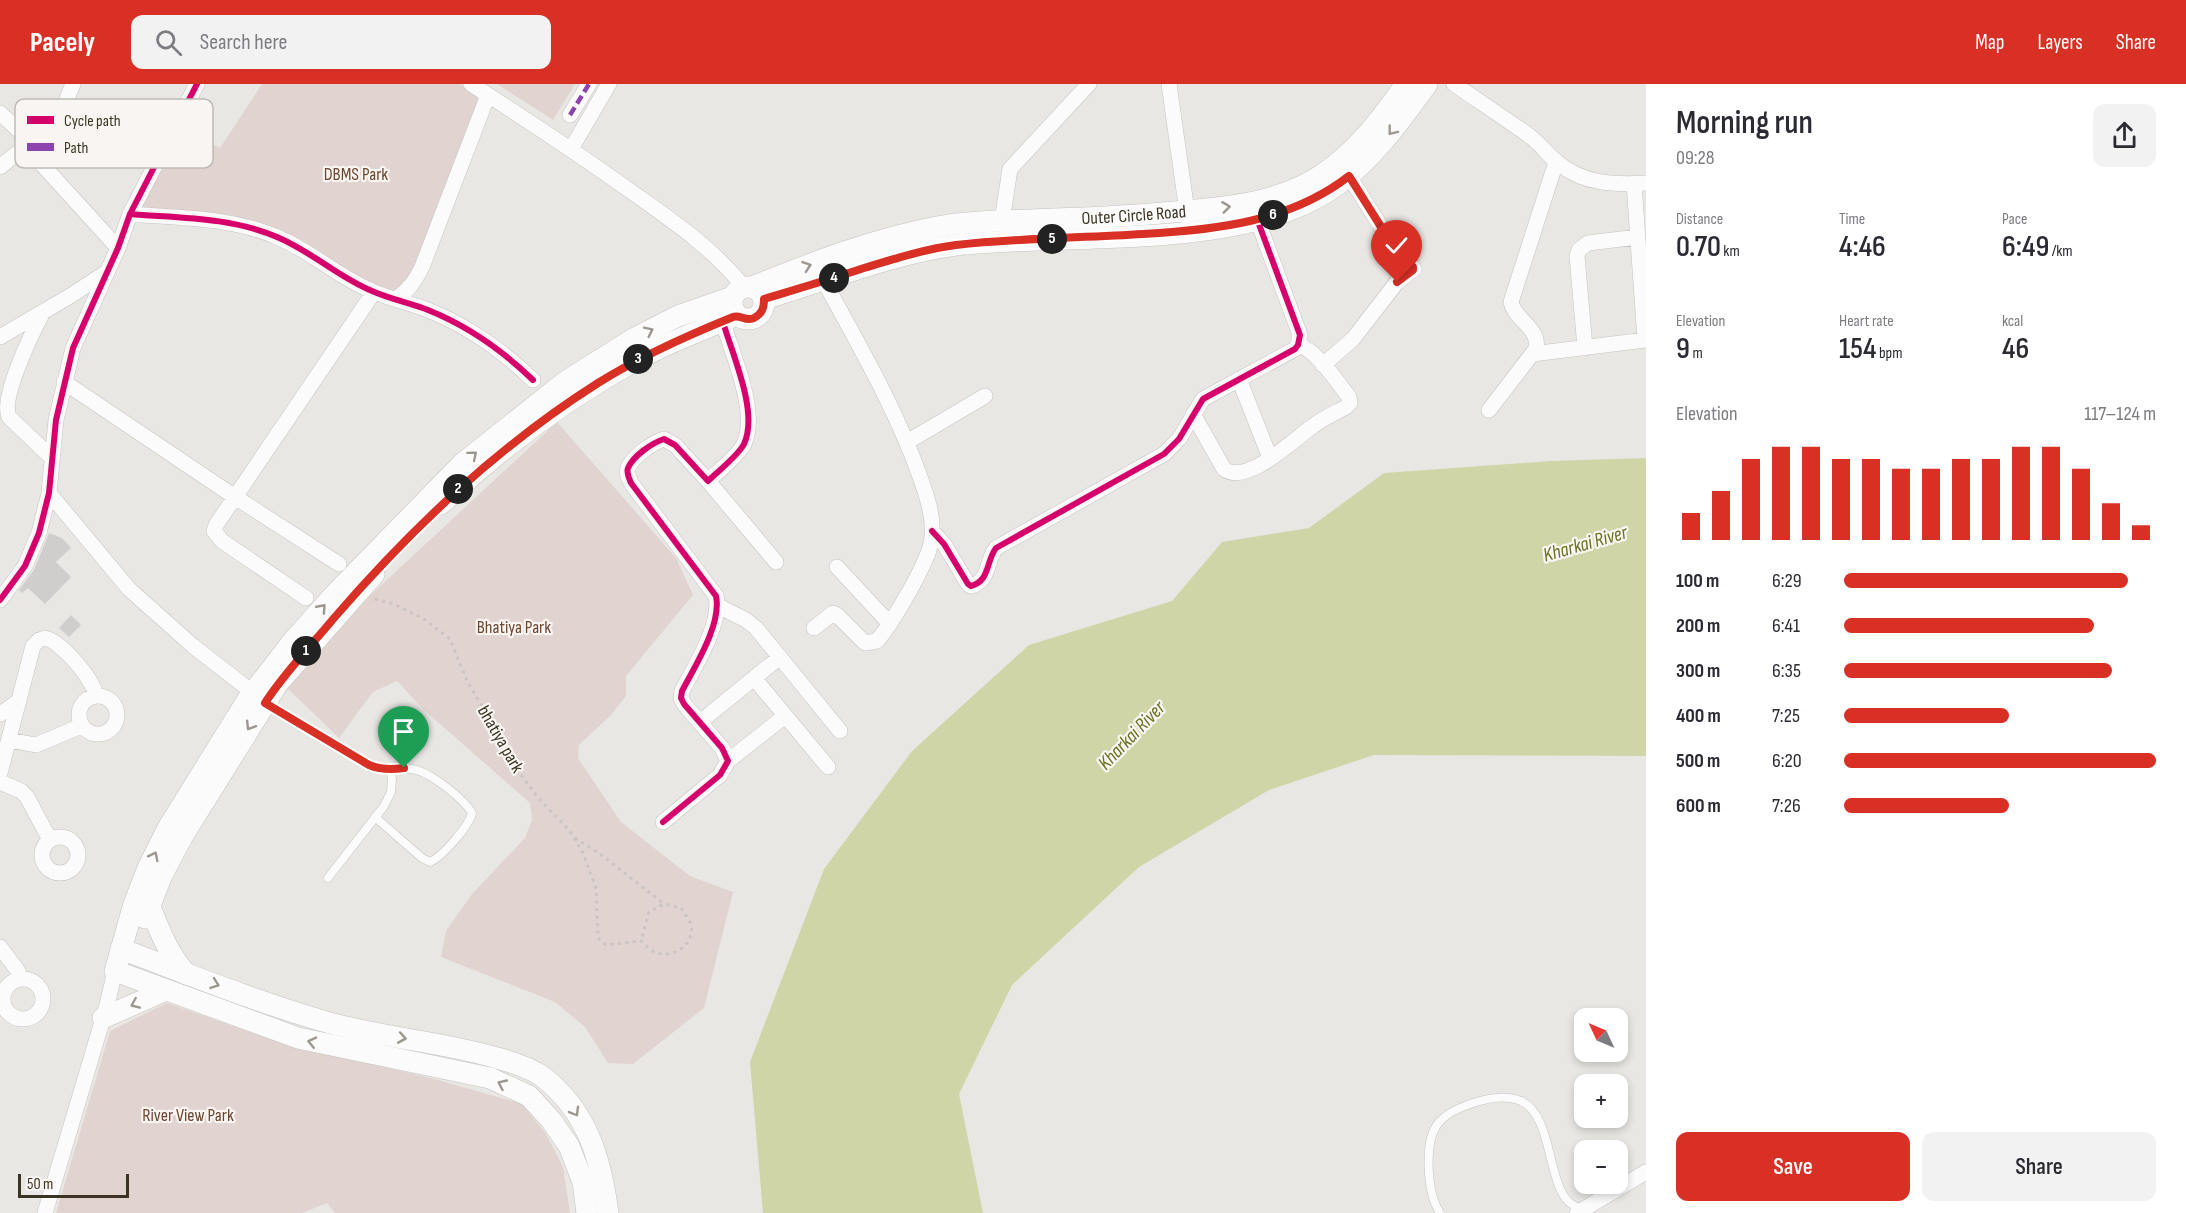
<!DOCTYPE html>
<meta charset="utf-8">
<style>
body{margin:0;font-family:"Sofia Sans Condensed",sans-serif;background:#f2f2f3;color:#2b2b33;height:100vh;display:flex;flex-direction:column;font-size:22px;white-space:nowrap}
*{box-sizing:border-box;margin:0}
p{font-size:20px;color:#7c7c81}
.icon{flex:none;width:33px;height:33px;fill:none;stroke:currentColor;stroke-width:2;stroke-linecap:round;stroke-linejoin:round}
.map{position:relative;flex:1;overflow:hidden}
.panel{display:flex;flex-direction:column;background:#fff;width:540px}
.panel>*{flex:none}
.needle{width:39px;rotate:314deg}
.tools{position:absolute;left:1574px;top:924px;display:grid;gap:12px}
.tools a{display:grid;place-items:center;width:54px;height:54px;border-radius:12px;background:#fff;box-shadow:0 3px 9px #0003;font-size:30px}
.scale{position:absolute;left:18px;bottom:15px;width:111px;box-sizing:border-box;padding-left:6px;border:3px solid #3b3423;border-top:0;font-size:16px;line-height:21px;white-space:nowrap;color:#3b3423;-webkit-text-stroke:4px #f8f5f2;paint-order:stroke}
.pin{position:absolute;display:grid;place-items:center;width:51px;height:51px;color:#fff;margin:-62px -26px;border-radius:50% 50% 50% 0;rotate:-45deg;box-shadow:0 0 6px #0007}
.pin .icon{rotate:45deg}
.km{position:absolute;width:30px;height:30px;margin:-15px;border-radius:50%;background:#222;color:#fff;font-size:16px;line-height:30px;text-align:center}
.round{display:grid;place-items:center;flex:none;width:63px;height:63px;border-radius:12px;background:#f2f2f3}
.overview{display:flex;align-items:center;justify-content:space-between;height:102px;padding:0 30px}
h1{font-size:33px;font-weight:600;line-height:45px}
.metrics{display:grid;grid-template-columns:repeat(3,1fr);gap:9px;height:102px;padding:6px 30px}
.metrics div{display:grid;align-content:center}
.metrics b{font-size:30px;font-weight:600}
.metrics small{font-size:16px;font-weight:400}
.metrics p{font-size:16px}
.chart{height:168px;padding:12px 30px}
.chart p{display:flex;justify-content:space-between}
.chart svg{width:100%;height:108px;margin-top:6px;stroke:#d93025;stroke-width:6}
.cta{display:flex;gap:12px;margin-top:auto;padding:12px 30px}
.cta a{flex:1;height:69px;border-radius:12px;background:#d93025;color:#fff;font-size:24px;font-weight:600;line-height:69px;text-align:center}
.cta a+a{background:#f2f2f3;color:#2b2b33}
ul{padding:0 30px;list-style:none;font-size:20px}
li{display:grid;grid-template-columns:96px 72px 1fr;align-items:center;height:45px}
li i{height:15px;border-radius:8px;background:#d93025}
header{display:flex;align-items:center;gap:36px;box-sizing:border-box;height:84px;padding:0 30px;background:#d93025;color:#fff}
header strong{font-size:28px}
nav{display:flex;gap:33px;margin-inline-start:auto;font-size:21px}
.search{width:420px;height:54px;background:#f2f2f3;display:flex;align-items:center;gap:15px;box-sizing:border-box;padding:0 21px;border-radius:12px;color:#7c7c81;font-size:22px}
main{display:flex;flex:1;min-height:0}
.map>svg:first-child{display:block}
</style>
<header>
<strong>Pacely</strong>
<div class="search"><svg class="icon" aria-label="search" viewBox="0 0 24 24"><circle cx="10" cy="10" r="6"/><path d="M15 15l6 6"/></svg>Search here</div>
<nav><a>Map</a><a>Layers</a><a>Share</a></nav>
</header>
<main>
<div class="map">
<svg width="1646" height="1129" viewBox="0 0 1646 1129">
<rect width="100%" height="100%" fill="#e9e7e4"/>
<path fill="#e1d3cf" d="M262,0H460L483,14L411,202L393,206L367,198L262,139L137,126L180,47L220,64Z
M497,0H575L553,36Z
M557,338L676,474L693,511L626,592V612L610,632L579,661L578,674L621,738L690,792L733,808L704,924L633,980L608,979L585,943L555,918L441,873L446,847L472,810L525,754L532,736L530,719L423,625L397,597L373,608L339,654L279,596Z
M167,919L273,956L438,996L522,1020L546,1050L563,1083L570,1129H335L327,1119L302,1129H56L110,947Z"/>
<path fill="#d0d5a8" d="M1646,374V672L1374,671L1269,706L1139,783L1012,901L959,1010L983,1129H763L750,978L824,785L912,667L1029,561L1172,517L1222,458L1309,444L1384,389L1551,377Z"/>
<path fill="#d0cecc" d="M49,449L62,454L71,464L56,478L71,493L45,520L28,504L22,509L19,506L34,486Z
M71,531L81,541L69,553L59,544Z"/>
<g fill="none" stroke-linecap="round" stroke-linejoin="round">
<g stroke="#c5c3c0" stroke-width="9">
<path id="service" d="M267,619L369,681C386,688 394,683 411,685C428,686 464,715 472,729C469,742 442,773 430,778L422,774L375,733
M328,794L384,722L391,708L392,695L390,686
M1440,1129C1432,1117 1430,1104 1429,1090C1426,1045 1436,1029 1480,1017C1492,1013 1508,1012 1521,1017C1558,1034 1544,1120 1582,1124"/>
</g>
<g stroke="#c5c3c0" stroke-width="16">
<path id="minor" d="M471,0C527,36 582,72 636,111C677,140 712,164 744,203
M1169,0L1188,135
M1454,0C1480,18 1506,35 1531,53C1541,61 1548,71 1558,79C1583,100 1615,101 1646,99
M0,29L26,53
M570,31L589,0
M571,65L609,0
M32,70L62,27L73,0
M0,83L21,66L28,65L118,164
M1634,99L1645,256
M130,130C179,134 231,133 277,153C311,167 338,193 372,207C390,215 410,219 428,226C468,242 503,267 533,296
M1002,137L1010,85L1089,0
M396,215C409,206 415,197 422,183L488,11
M43,228C33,247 0,314 9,333L52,374
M0,253L70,212L107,188
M1585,264L1577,172L1579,166L1588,159L1638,153
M1532,270L1646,256
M1323,281L1353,255L1397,198L1414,185L1383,146L1349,92
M1239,295L1270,374
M64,298L235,413L339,480
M1489,326L1536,265C1540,243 1515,237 1511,218L1556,78
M1193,330L1224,385C1247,402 1294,355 1313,342C1323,334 1335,329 1346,323L1350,319L1349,313C1338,299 1316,265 1298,261
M907,358L985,312
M708,397L776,478
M49,409L129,505L193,562L261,615
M932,447L944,460L968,500L971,502C990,497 986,477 996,464L1164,370L1179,355L1203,315L1295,265L1298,261L1300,251L1257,135
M837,483L890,540
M306,514L222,457L214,447L216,441L374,208
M0,516L25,482L39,449L49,409L56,336L73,264L118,164L130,130L197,0
M718,522L746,536L756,544L840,647
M814,544L833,529L837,531L865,559L877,557C892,539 931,475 932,453C934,431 926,410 919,390C895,323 858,260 824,197
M754,594L828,683
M79 631a19 19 0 1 1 38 0a19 19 0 1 1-38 0Z
M0,630L19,617
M700,638L780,573
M9,656L36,661L81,642
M728,677L785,632
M0,689L33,562L39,556L45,554C61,557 94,596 96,612
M0,698L21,707L27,713L50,756
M663,738L720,691L728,677L722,664L684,620L681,614L682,607C695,582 722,540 716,512L631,399C629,394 626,389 628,384C633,372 652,359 664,355L675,361L708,397C718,387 738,372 744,360C759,328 732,270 723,238
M42 771a18 18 0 1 1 36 0a18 18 0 1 1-36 0Z
M0,863L18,887L20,895
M3 915a20 20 0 1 1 40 0a20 20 0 1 1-40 0Z
M45,1129L107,921L115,887
M1577,1129L1646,1088"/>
</g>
<g stroke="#c4c2be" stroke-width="22">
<g id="secondary">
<circle cx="748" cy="219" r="16"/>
<path id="s1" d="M752,203C812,179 873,155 937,143C975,136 1016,137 1054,135C1098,134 1142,131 1186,127C1232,123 1280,118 1320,92C1356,69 1381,35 1406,0"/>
<path d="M764,215C824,197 894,169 956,161C1066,148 1246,168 1337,101C1374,74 1400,37 1427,0"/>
<path d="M441,420C499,365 566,315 636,276C668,258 703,246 737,231"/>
<path d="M149,821C161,849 166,866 186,890"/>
<path d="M145,834L162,791L182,753L278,599L374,490"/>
<path d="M121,865C188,890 254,917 323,937C380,954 440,957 497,974C512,978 531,984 543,993C588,1028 601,1076 608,1129"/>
<path d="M103,934L166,906"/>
<path d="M587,1129L583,1098L569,1062L551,1036L529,1012L490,994L298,954L115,887L134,820L148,784L168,744L248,615L293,557L335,510L462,380L565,298L635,254L678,232L733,213"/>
</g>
</g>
<path stroke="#c9c5c1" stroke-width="3" stroke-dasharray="3 4.5" stroke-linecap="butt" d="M375,515L394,520L424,535L450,555L467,597L491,637L509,675L539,715L569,746L583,769L596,804L598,854L606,861L641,857C646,861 651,867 657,869C675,874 695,860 691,840C689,835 684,829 681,824L664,820L649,828L641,857
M575,754L603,772L664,820"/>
<use href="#service" stroke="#fcfbfb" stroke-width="8"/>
<use href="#minor" stroke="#fcfbfb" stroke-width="15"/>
<use href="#secondary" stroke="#fcfbfb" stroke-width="21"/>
<path stroke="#8e44ad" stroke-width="4.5" stroke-dasharray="9 4.5" stroke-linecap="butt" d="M570,31L589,0"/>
<g stroke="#f8f5f2" stroke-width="10">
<path id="cycleway" d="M130,130C179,134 231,133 277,153C311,167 338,193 372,207C390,215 410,219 428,226C468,242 503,267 533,296
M932,447L944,460L968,500L971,502C990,497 986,477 996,464L1164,370L1179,355L1203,315L1295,265L1298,261L1300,251L1257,135
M0,516L25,482L39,449L49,409L56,336L73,264L118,164L130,130L197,0
M663,738L720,691L728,677L722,664L684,620L681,614L682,607C695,582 722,540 716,512L631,399C629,394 626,389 628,384C633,372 652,359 664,355L675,361L708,397C718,387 738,372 744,360C759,328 732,270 723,238"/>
</g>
<use href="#cycleway" stroke="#d6006c" stroke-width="6"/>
</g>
<defs><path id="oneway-chevron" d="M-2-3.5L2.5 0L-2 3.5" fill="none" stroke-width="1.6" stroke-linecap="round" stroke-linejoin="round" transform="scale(1.5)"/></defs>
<g stroke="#9c988f">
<use href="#oneway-chevron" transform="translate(1392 47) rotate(128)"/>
<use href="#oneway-chevron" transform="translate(1226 123) rotate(-7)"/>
<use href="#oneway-chevron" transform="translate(807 182) rotate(-19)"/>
<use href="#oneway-chevron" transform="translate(649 247) rotate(-26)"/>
<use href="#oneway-chevron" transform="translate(473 371) rotate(-40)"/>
<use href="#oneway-chevron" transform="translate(322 524) rotate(-48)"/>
<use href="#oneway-chevron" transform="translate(250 642) rotate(122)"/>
<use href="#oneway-chevron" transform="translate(154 772) rotate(-63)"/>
<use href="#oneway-chevron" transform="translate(215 900) rotate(20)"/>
<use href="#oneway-chevron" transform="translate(135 920) rotate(157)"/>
<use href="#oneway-chevron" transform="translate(402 954) rotate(10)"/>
<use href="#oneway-chevron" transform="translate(312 958) rotate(-167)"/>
<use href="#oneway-chevron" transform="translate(502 1000) rotate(-155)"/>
<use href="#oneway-chevron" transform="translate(575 1028) rotate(60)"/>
</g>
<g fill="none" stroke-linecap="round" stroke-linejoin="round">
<g stroke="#fff" stroke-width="12">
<path id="route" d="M404,684C391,686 381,686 369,681L265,619C285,588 311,562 334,534C412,444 497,363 598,299C641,272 686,252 733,233C740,230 746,238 754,234C762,230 764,224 764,215C797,205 831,195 864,184C894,175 925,165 956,161C1018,154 1081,154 1143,150C1215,146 1290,138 1349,92L1383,146L1413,183V186L1397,198"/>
</g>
<use href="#route" stroke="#d93025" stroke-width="8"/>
</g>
<g text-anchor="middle" stroke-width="4.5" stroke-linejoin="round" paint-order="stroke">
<g font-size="18" fill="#6f4630" stroke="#f8f5f2">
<text x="356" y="96">DBMS Park</text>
<text x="514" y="549">Bhatiya Park</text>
<text x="188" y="1037">River View Park</text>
</g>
<g font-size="18" fill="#3b3423" stroke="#f8f5f2">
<text dy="6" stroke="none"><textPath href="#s1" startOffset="392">Outer Circle Road</textPath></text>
<text transform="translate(501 655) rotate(60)" y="6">bhatiya park</text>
</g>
<g font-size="20" font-style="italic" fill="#697322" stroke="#f8f5f2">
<text transform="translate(1585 459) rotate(-16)" y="7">Kharkai River</text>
<text transform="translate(1131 651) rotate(-46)" y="7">Kharkai River</text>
</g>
</g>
<rect x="15" y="15" width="198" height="69" rx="9" fill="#f8f5f2" stroke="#bfbbb4" stroke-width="1.5"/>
<rect x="27" y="32" width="27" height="8" fill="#d6006c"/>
<rect x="27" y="59" width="27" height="8" fill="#8e44ad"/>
<g font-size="16" fill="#3b3423">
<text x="64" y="42">Cycle path</text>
<text x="64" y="69">Path</text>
</g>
</svg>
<div class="tools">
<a><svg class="needle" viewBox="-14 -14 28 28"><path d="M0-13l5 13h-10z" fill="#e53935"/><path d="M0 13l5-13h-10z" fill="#7c7c81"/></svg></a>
<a>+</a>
<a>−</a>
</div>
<div class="scale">50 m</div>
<div class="pin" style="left:404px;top:684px;background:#1e9e55"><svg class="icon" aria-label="arrive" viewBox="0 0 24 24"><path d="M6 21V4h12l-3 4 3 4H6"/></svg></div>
<div class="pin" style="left:1397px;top:198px;background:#d93025"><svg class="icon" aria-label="check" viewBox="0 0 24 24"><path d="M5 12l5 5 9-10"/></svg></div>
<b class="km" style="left:306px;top:567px">1</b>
<b class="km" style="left:458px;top:405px">2</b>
<b class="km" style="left:638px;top:275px">3</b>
<b class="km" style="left:834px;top:194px">4</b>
<b class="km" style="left:1052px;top:155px">5</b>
<b class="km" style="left:1273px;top:131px">6</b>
</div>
<section class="panel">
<div class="overview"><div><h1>Morning run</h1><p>09:28</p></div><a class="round"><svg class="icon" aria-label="share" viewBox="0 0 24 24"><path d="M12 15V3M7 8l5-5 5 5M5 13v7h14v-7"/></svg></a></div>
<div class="metrics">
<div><p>Distance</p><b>0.70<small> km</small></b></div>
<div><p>Time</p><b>4:46</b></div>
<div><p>Pace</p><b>6:49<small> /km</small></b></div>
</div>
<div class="metrics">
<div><p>Elevation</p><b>9<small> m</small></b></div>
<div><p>Heart rate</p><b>154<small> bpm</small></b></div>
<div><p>kcal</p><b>46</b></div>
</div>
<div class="chart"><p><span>Elevation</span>117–124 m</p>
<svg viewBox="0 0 160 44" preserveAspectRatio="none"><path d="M5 44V33M15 44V24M25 44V11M35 44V6M45 44V6M55 44V11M65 44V11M75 44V15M85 44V15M95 44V11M105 44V11M115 44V6M125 44V6M135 44V15M145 44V29M155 44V38"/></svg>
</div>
<ul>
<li><b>100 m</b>6:29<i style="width:91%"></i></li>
<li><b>200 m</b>6:41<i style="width:80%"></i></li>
<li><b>300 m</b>6:35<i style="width:86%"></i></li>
<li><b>400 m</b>7:25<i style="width:53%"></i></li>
<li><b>500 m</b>6:20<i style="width:100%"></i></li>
<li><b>600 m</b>7:26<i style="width:53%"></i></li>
</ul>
<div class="cta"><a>Save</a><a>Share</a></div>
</section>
</main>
